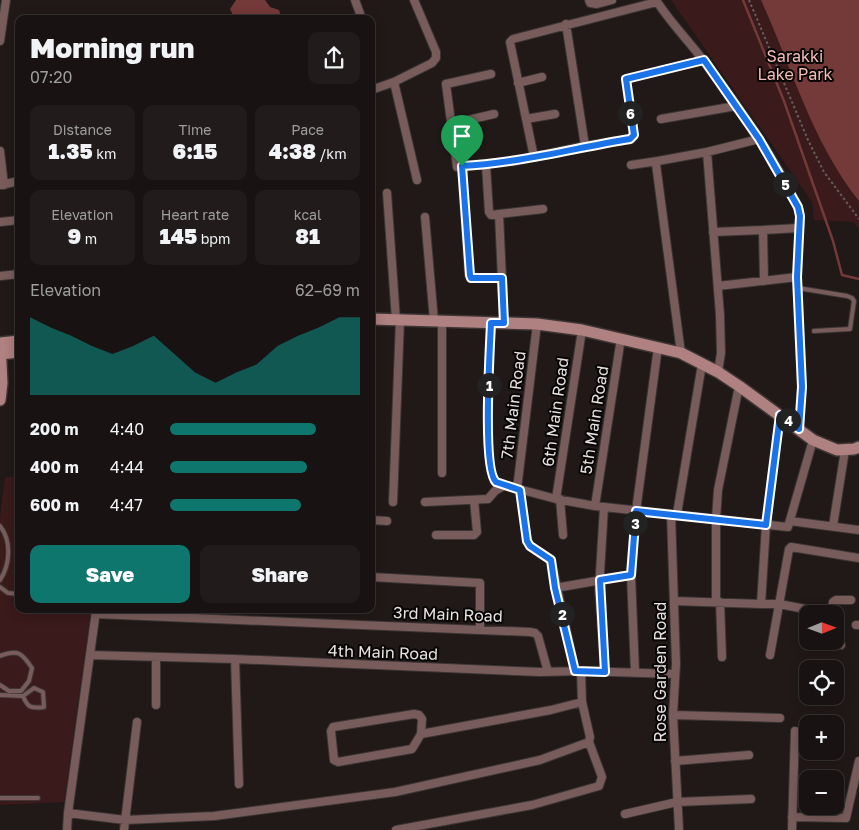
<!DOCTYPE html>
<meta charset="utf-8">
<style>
body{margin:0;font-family:"Golos Text",sans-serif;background:#211c1b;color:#f1f3f6;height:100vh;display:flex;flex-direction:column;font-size:19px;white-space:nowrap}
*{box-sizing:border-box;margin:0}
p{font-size:16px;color:#9f9e9f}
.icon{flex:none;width:28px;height:28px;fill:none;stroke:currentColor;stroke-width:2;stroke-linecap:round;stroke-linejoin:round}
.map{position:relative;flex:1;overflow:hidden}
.sheet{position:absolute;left:15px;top:15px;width:360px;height:598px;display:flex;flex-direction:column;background:#181312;border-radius:10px;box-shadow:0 2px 12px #0003,0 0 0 1px #363232}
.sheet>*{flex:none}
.needle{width:32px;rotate:89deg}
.fabs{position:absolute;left:799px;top:605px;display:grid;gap:10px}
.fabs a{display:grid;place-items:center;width:45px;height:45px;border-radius:10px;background:#181312;box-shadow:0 2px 12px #0003,0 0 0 1px #363232;font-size:25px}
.pin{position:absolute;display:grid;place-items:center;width:42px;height:42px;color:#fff;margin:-51px -21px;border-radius:50% 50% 50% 0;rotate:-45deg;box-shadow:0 0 5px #0007}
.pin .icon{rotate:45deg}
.km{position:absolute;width:25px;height:25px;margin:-12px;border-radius:50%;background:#222;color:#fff;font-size:14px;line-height:25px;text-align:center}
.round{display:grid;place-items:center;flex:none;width:52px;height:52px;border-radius:10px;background:#211c1b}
.headline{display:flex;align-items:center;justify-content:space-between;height:85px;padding:0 15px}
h1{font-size:28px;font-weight:800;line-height:38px}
.stats{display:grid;grid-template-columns:repeat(3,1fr);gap:8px;height:85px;padding:5px 15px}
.stats div{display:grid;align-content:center;border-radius:10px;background:#211c1b;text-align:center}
.stats b{font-size:21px;font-weight:800}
.stats small{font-size:14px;font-weight:400}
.stats p{font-size:14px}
.chart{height:140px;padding:10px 15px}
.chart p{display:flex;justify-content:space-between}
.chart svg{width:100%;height:90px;margin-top:5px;fill:#0f766e;opacity:.7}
.primary-button{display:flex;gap:10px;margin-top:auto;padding:10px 15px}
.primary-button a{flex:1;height:58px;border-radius:10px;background:#0f766e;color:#fff;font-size:20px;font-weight:800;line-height:58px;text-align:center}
.primary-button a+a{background:#211c1b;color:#f1f3f6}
ul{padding:0 15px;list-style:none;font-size:16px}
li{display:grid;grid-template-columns:80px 60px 1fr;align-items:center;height:38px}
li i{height:12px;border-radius:6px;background:#0f766e}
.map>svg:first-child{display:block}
</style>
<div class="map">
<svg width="859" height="830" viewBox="0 0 859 830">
<rect width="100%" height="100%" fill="#201918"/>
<path fill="#3a1a1a" d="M671,0H859V230L854,222L814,220L812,202Z
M5,477H19V609H91L64,802L0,805V519Z"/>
<path fill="#743939" d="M236,0H265L270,7L279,10L280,13L279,19H243L240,16L233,15L230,9Z
M761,0H859V201C812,142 792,68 761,0Z"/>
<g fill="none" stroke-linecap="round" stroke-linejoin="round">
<path stroke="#743939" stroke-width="2.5" d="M743,0L784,101L833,241L842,275L859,279"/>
<g stroke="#3c3534" stroke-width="6">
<path id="lane" d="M798,288L847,296L852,298L854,301L850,329L814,331
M0,526C12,541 10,565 0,580
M0,587L8,593L19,594
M0,656C18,649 22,653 32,668L29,681L21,691H9L0,685
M0,695L23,696L34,688L43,692L44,707C32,708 28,709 23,696
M0,798H38"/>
</g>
<g stroke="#3c3534" stroke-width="10">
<path id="street" d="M355,0L362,19
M589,0L590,3L597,4L612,0
M656,0C669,21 688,40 703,60C738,105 773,155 798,207L800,216L797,277L802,387L799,429
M566,24L585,146
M0,41L6,0
M491,74L446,84L457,167L515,161L585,146L631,139L634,135L626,79L704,60
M394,82L417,180
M518,83L542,77
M371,90L394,82L432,63L436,58V52L414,0
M526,119L555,114
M661,119L736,106
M451,124L494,114
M0,151L4,185
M707,152L720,315L721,353L718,372
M534,157L510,42L513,39L657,2
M486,165L489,212L491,215L499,214L504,323
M631,165L658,161
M462,166L469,275L471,278H502
M1,185L19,181
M387,193L396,320
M499,214L543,209
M425,217L434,321
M0,222L19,220
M713,232L763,230
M0,276L19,274
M764,281L763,230L799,228
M718,286L797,277
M491,323C490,348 483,470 496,483L556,499L595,506L788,527L813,440
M681,353L656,164L658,161L707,152L759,139
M442,473V322
M517,489L537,324
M520,490L527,541L530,546L551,560L575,671
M556,499L582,330
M560,499L563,535
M393,502L400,320
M425,502L488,499L495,491L505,485
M595,506L621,338
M604,507L599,589L605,671
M671,514L676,664L673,715L679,830
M677,514L702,364
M371,520L387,521
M790,521L859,530
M833,526L845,450
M436,535H474L477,532L474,500
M371,577L480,583V629
M555,588L631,575
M674,601L761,604L766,525L780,415
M716,602V519L718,490L739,386
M720,602L722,657
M761,604H779L831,614L833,602L836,600H851
M96,614L530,632L535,633L538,636L548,672
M856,625H859
M828,641L841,645
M90,655L235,659L540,672L581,671L674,674
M770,655L789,549L791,547L859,558
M156,657V705
M235,659L239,784
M635,672L631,575L636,511L658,347
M414,714L419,715L422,719L421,734L412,749L338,762L334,760L331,731L333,727Z
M673,715L780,718
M421,734L551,710L582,702
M795,744L808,746
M675,761L749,755
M68,813L125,820L214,816L395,792L540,760L589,742L590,737L582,702L581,671
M625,814L677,802L751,799
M792,817L846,818L859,761
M67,830L68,813L96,611
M124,830L137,722
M396,830L532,805L599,786L602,777L589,742
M792,830L795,731"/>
</g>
<g stroke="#3c3534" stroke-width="14">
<path id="secondary" d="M371,319L537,324L582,330L681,353L718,372L739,386L813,440L837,450L854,449L859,447
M0,343L19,341
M0,354L19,352
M0,400L2,383L0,343"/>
</g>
<path stroke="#645e5d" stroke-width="2" stroke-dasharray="2.5 2.5" stroke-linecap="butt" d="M749,0L808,140L824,172L859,219"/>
<use href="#lane" stroke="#785c5b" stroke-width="4"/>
<use href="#street" stroke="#785c5b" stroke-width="8"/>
<use href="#secondary" stroke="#af8180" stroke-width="11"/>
</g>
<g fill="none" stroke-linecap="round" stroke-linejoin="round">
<g stroke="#fff" stroke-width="10">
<path id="route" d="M704,60L759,139L798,207L800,216L797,277L802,387L799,429L780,415L766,525L636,511L631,575L600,580L605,672L575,671L555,588L551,560L530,546L527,541L520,490L496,482C482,469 490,348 491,323H504L502,278H471L470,275L462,166C519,163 574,148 630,139L634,135L626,79Z"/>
</g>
<use href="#route" stroke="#1a73e8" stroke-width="6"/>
</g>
<g text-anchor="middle" stroke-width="4" stroke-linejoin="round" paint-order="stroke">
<g font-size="16" fill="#f6bcba" stroke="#080505">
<text x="795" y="62">Sarakki<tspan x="795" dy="18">Lake Park</tspan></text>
</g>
<g font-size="16" fill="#e7e2e1" stroke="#080505">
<text transform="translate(513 405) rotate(-83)" y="6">7th Main Road</text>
<text transform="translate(555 412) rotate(-82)" y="6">6th Main Road</text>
<text transform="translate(594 420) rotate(-81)" y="6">5th Main Road</text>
<text transform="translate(448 614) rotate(2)" y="6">3rd Main Road</text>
<text transform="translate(383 652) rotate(2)" y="6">4th Main Road</text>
<text transform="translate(660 672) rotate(-90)" y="6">Rose Garden Road</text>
</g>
</g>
</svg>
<div class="fabs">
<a><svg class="needle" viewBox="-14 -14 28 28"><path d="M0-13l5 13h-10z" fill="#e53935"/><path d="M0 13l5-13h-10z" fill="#9f9e9f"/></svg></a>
<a><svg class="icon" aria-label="locate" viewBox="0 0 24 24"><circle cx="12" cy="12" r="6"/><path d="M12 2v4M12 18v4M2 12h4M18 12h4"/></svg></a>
<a>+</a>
<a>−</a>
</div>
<div class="pin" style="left:462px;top:166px;background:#1e9e55"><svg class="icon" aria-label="arrive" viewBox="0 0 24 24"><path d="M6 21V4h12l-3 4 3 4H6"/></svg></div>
<b class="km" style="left:489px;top:385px">1</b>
<b class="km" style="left:562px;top:614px">2</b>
<b class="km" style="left:635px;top:523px">3</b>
<b class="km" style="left:788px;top:420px">4</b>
<b class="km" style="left:785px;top:184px">5</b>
<b class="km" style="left:630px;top:113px">6</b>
<section class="sheet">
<div class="headline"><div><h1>Morning run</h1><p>07:20</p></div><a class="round"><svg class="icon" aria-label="share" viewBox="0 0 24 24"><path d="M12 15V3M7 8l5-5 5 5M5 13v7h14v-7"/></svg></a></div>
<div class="stats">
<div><p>Distance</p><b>1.35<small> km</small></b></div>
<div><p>Time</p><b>6:15</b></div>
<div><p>Pace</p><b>4:38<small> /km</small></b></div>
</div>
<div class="stats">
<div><p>Elevation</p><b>9<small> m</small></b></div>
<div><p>Heart rate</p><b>145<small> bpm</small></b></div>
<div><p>kcal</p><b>81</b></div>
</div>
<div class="chart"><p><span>Elevation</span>62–69 m</p>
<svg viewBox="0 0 160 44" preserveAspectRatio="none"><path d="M0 44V6L10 11L20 15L30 20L40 24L50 20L60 15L70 24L80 33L90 38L100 33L110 29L120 20L130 15L140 11L150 6L160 6V44z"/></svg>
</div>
<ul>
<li><b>200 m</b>4:40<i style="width:77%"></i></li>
<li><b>400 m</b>4:44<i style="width:72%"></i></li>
<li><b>600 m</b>4:47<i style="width:69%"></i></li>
</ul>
<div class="primary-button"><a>Save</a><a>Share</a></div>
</section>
</div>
